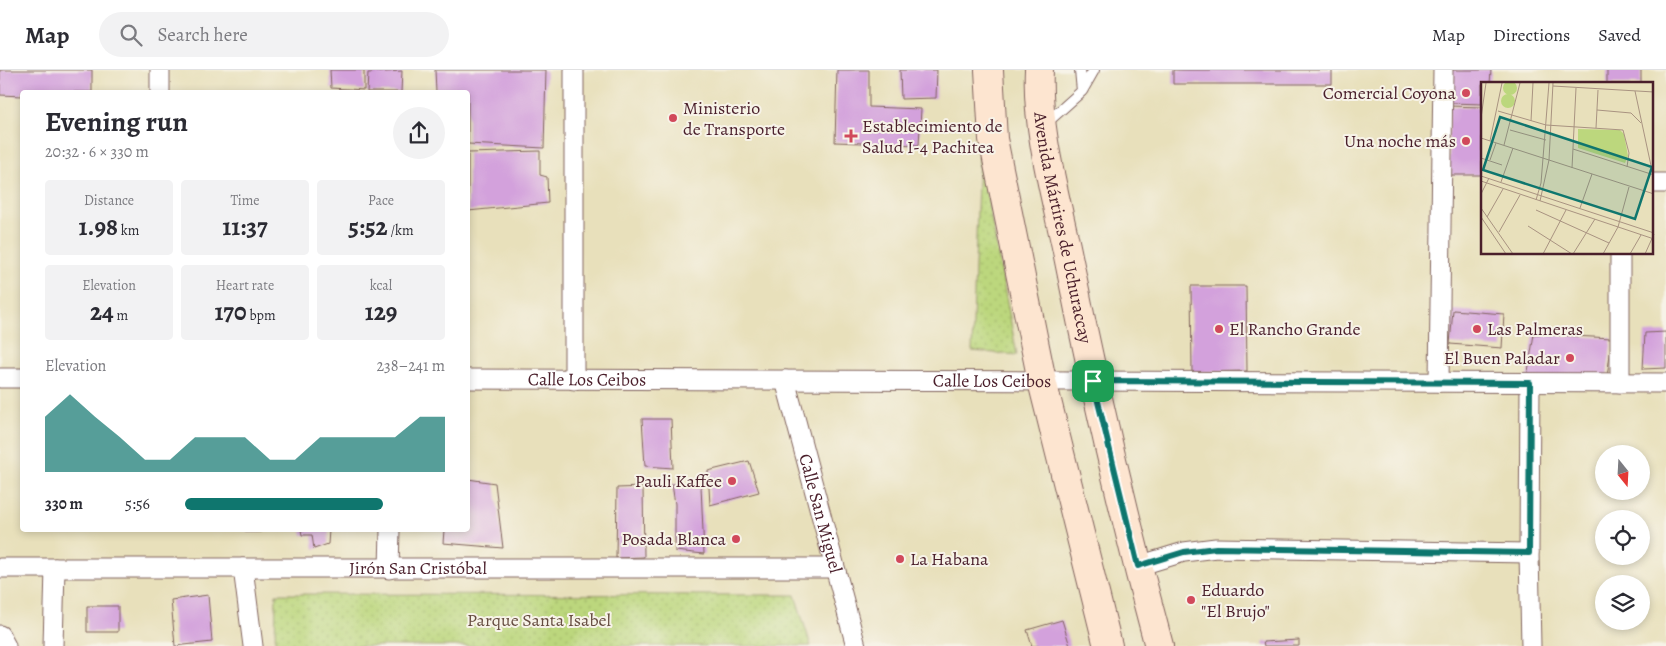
<!DOCTYPE html>
<meta charset="utf-8">
<style>
body{margin:0;font-family:Alegreya,serif;background:#f2f2f3;color:#2b2b33;height:100vh;display:flex;flex-direction:column;font-size:19px;white-space:nowrap}
*{box-sizing:border-box;margin:0}
p{font-size:16px;color:#7c7c81}
.icon{flex:none;width:28px;height:28px;fill:none;stroke:currentColor;stroke-width:2;stroke-linecap:round;stroke-linejoin:round}
.map{position:relative;flex:1;overflow:hidden}
.details{position:absolute;left:20px;top:20px;width:450px;height:442px;display:flex;flex-direction:column;background:#fff;border-radius:5px;box-shadow:0 2px 8px #0003}
.details>*{flex:none}
.needle{width:32px;rotate:162deg}
.controls{position:absolute;left:1595px;top:375px;display:grid;gap:10px}
.controls a{display:grid;place-items:center;width:55px;height:55px;border-radius:50%;background:#fff;box-shadow:0 2px 8px #0003;font-size:25px}
.pin{position:absolute;display:grid;place-items:center;width:42px;height:42px;color:#fff;margin:-21px;border-radius:10px;box-shadow:0 2px 8px #0006}
.round{display:grid;place-items:center;flex:none;width:52px;height:52px;border-radius:26px;background:#f2f2f3}
.head{display:flex;align-items:center;justify-content:space-between;height:85px;padding:0 25px}
h1{font-size:28px;font-weight:700;line-height:38px}
.figures{display:grid;grid-template-columns:repeat(3,1fr);gap:8px;height:85px;padding:5px 25px}
.figures div{display:grid;align-content:center;border-radius:5px;background:#f2f2f3;text-align:center}
.figures b{font-size:25px;font-weight:700}
.figures small{font-size:14px;font-weight:400}
.figures p{font-size:14px}
.chart{height:140px;padding:10px 25px}
.chart p{display:flex;justify-content:space-between}
.chart svg{width:100%;height:90px;margin-top:5px;fill:#0f766e;opacity:.7}
ul{padding:0 25px;list-style:none;font-size:16px}
li{display:grid;grid-template-columns:80px 60px 1fr;align-items:center;height:38px}
li i{height:12px;border-radius:6px;background:#0f766e}
header{display:flex;align-items:center;gap:30px;box-sizing:border-box;height:70px;padding:0 25px;background:#fff;border-bottom:1px solid #e1e1e2}
header strong{font-size:24px}
nav{display:flex;gap:28px;margin-inline-start:auto;font-size:18px}
.search{width:350px;height:45px;background:#f2f2f3;display:flex;align-items:center;gap:12px;box-sizing:border-box;padding:0 18px;border-radius:28px;color:#7c7c81;font-size:19px}
.map>svg:first-child{display:block}
</style>
<header>
<strong>Map</strong>
<div class="search"><svg class="icon" aria-label="search" viewBox="0 0 24 24"><circle cx="10" cy="10" r="6"/><path d="M15 15l6 6"/></svg>Search here</div>
<nav><a>Map</a><a>Directions</a><a>Saved</a></nav>
</header>
<div class="map">
<svg width="1666" height="576" viewBox="0 0 1666 576">
<defs>
<pattern id="park-dots" width="8" height="8" patternUnits="userSpaceOnUse" patternTransform="scale(1.25)"><rect width="8" height="8" fill="#bcd77d"/><path d="M2 2h.1M6 6h.1" fill="none" stroke="#a3b86c" stroke-width="1.8" stroke-linecap="round"/></pattern>
</defs>
<rect width="100%" height="100%" fill="#f7f3e8"/>
<filter id="ink" filterUnits="userSpaceOnUse"><feTurbulence type="fractalNoise" baseFrequency=".02" numOctaves="2"/><feDisplacementMap in="SourceGraphic" scale="10" xChannelSelector="R" yChannelSelector="G"/><feConvolveMatrix kernelMatrix="1 2 1 2 8 2 1 2 1" color-interpolation-filters="sRGB"/></filter>
<filter id="wash" filterUnits="userSpaceOnUse"><feTurbulence type="fractalNoise" baseFrequency=".0096" numOctaves="4" result="noise"/><feDisplacementMap in="SourceGraphic" scale="20" xChannelSelector="R" yChannelSelector="G"/><feGaussianBlur stdDeviation="1.12" result="paint"/><feColorMatrix in="noise" values="0 0 0 0 0 0 0 0 0 0 0 0 0 0 0 0 0 1.4 0 .05"/><feComposite in="paint" operator="in"/></filter>
<g filter="url(#wash)">
<rect width="100%" height="100%" fill="#e8e0bb"/>
<path fill="url(#park-dots)" stroke="#837b54" d="M979,83L1017,285L972,281Z
M276,524L795,525L811,576H275Z"/>
<g id="blocks">
<path fill="#d3a1dc" d="M0,0H92V22H22V26L0,25Z
M330,0H364V20L331,18Z
M435,0H546L544,78L468,74V22H436Z
M837,0H869V37L921,39L919,75L835,72Z
M900,0H937L936,28L901,29Z
M1173,0H1332V14H1173Z
M1451,0H1491L1490,14H1482V34L1450,33Z
M1607,0H1641V14H1607Z
M402,1L401,22H367L368,3Z
M1449,36L1482,37V105H1449Z
M540,81V105L547,107L548,133L468,141V83Z
M1191,216H1246L1247,301L1192,302Z
M1453,240L1504,244L1502,278L1450,274Z
M1666,262V298L1643,299L1645,263Z
M1534,264L1612,268L1607,307L1527,308Z
M642,349H671L673,398L645,396Z
M749,391L759,422L710,435L708,401Z
M468,409L495,413L503,478L443,473L444,460H468Z
M672,414L701,416L704,484L675,481V434Z
M643,417L644,487L616,488L617,418Z
M246,460H261V462H246Z
M301,460H329L328,474L314,479L312,465H302Z
M208,525L212,572L175,576L171,530Z
M87,536H118V562H87Z
M1062,550L1070,576H1032L1027,560Z
M1299,570V576H1264L1263,572Z"/>
</g>
</g>
<g filter="url(#ink)">
<use href="#blocks" fill-opacity="0" stroke="#81635d" stroke-width="1"/>
<g fill="none" stroke-linecap="round" stroke-linejoin="round">
<g stroke="#81635d" stroke-width="12">
<path id="lane" d="M1082,21L1094,0
M1044,55L1082,21L1080,0"/>
</g>
<g stroke="#81635d" stroke-width="21">
<g id="street">
<path d="M160,0V22"/>
<path d="M1652,113H1666"/>
<path d="M0,308H22"/>
<path id="s1" d="M468,309L1666,313"/>
<path d="M574,310V0"/>
<path id="s2" d="M785,310L856,576"/>
<path d="M1439,312L1443,0"/>
<path d="M1530,313L1529,483L1531,576"/>
<path d="M1620,313V184"/>
<path d="M1138,496L1184,482L1216,478L1529,483"/>
<path id="s3" d="M0,498H835"/>
<path d="M243,498L253,576"/>
<path d="M389,499L390,460"/>
<path d="M0,565L6,576"/>
<path d="M53,576L55,498"/>
</g>
</g>
<g stroke="#81635d" stroke-width="30">
<g id="secondary">
<path d="M989,0L993,69L1042,311L1108,576"/>
<path id="s4" d="M1039,0C1036,60 1056,127 1068,186C1094,317 1124,447 1159,576"/>
</g>
</g>
<use href="#lane" stroke="#fff" stroke-width="10"/>
<use href="#street" stroke="#fff" stroke-width="19"/>
<use href="#secondary" stroke="#fde5d0" stroke-width="28"/>
</g>
</g>
<g fill="none" stroke-linecap="round" stroke-linejoin="round" filter="url(#ink)">
<g stroke="#fff" stroke-width="10">
<path id="route" d="M1093,311L1530,313L1529,483L1216,478L1184,482L1138,496Z"/>
</g>
<use href="#route" stroke="#0f766e" stroke-width="6"/>
</g>
<g fill="#d1495b" stroke="#f7f3e8" stroke-width="2">
<circle cx="1466" cy="23" r="5"/>
<circle cx="673" cy="48" r="5"/>
<path d="M848.5 58.5h5v5h5v5h-5v5h-5v-5h-5v-5h5z"/>
<circle cx="1466" cy="71" r="5"/>
<circle cx="1219" cy="259" r="5"/>
<circle cx="1477" cy="259" r="5"/>
<circle cx="1570" cy="288" r="5"/>
<circle cx="732" cy="411" r="5"/>
<circle cx="736" cy="469" r="5"/>
<circle cx="900" cy="489" r="5"/>
<circle cx="1191" cy="530" r="5"/>
</g>
<g text-anchor="middle" stroke-width="4" stroke-linejoin="round" paint-order="stroke">
<g font-size="18" fill="#4a1f2b" stroke="#f7f3e8" text-anchor="start">
<text x="1456" y="29" text-anchor="end">Comercial Coyona</text>
<text x="683" y="44">Ministerio<tspan x="683" dy="21">de Transporte</tspan></text>
<text x="862" y="62">Establecimiento de<tspan x="862" dy="21">Salud I-4 Pachitea</tspan></text>
<text x="1456" y="77" text-anchor="end">Una noche más</text>
<text x="1229" y="265">El Rancho Grande</text>
<text x="1487" y="265">Las Palmeras</text>
<text x="1560" y="294" text-anchor="end">El Buen Paladar</text>
<text x="722" y="417" text-anchor="end">Pauli Kaffee</text>
<text x="726" y="475" text-anchor="end">Posada Blanca</text>
<text x="910" y="495">La Habana</text>
<text x="1201" y="526">Eduardo<tspan x="1201" dy="21">"El Brujo"</tspan></text>
</g>
<g font-size="18" fill="#4a1f2b" stroke="#f7f3e8">
<text dy="6" stroke="none"><textPath href="#s4" startOffset="160">Avenida Mártires de Uchuraccay</textPath></text>
<text dy="6" stroke="none"><textPath href="#s1" startOffset="119">Calle Los Ceibos</textPath></text>
<text dy="6" stroke="none"><textPath href="#s1" startOffset="524">Calle Los Ceibos</textPath></text>
<text dy="6" stroke="none"><textPath href="#s2" startOffset="138">Calle San Miguel</textPath></text>
<text dy="6" stroke="none"><textPath href="#s3" startOffset="418">Jirón San Cristóbal</textPath></text>
</g>
<g font-size="18" fill="#664d40" stroke="#f7f3e8">
<text x="539" y="556">Parque Santa Isabel</text>
</g>
</g>
<g transform="translate(1481 12)">
<rect width="172" height="172" fill="#e8e0bb"/>
<path d="M22 6a7 7 0 1 1 14 0a7 7 0 1 1-14 0ZM97,47L139,48L143,52L147,74L144,81L97,66Z" fill="#bcd77d"/>
<path d="M20 19a7 7 0 1 1 14 0a7 7 0 1 1-14 0Z" fill="#bcd77d"/>
<path fill="none" stroke="#a99381" stroke-width="1" d="M72,4L173,10M154,9L172,93M116,28L150,31L160,41M17,29L65,43L142,48L148,71L146,85M0,36L5,1M50,39L52,1M115,46L117,8M29,48L65,58M0,56L173,112M9,59L21,1M23,63L39,1M92,67L173,93M0,76L21,83M9,78L15,61M91,86L95,6M0,94L173,151M0,99L173,157M20,100L32,66M0,112L8,96M55,118L60,101L68,1M59,119L68,78L72,1M0,126L32,172M99,126L111,92M55,128L128,161M0,135L25,172M6,135L22,107M47,144L91,172M18,150L39,113M62,172L85,128M92,172L114,137M122,172L137,145L148,105M149,172L160,153M164,172L173,152"/>
<path fill="#0f766e" fill-opacity="0.15" stroke="#0f766e" stroke-width="2.5" d="M19,35L171,85L154,137L2,88Z"/>
<rect width="172" height="172" fill="none" stroke="#4a1f2b" stroke-width="2.5"/>
</g>
</svg>
<div class="controls">
<a><svg class="needle" viewBox="-14 -14 28 28"><path d="M0-13l5 13h-10z" fill="#e53935"/><path d="M0 13l5-13h-10z" fill="#7c7c81"/></svg></a>
<a><svg class="icon" aria-label="locate" viewBox="0 0 24 24"><circle cx="12" cy="12" r="6"/><path d="M12 2v4M12 18v4M2 12h4M18 12h4"/></svg></a>
<a><svg class="icon" aria-label="layers" viewBox="0 0 24 24"><path d="M12 4l9 5-9 5-9-5zM3 14l9 5 9-5"/></svg></a>
</div>
<div class="pin" style="left:1093px;top:311px;background:#1e9e55"><svg class="icon" aria-label="arrive" viewBox="0 0 24 24"><path d="M6 21V4h12l-3 4 3 4H6"/></svg></div>
<section class="details">
<div class="head"><div><h1>Evening run</h1><p>20:32 · 6 × 330 m</p></div><a class="round"><svg class="icon" aria-label="share" viewBox="0 0 24 24"><path d="M12 15V3M7 8l5-5 5 5M5 13v7h14v-7"/></svg></a></div>
<div class="figures">
<div><p>Distance</p><b>1.98<small> km</small></b></div>
<div><p>Time</p><b>11:37</b></div>
<div><p>Pace</p><b>5:52<small> /km</small></b></div>
</div>
<div class="figures">
<div><p>Elevation</p><b>24<small> m</small></b></div>
<div><p>Heart rate</p><b>170<small> bpm</small></b></div>
<div><p>kcal</p><b>129</b></div>
</div>
<div class="chart"><p><span>Elevation</span>238–241 m</p>
<svg viewBox="0 0 160 44" preserveAspectRatio="none"><path d="M0 44V17L10 6L20 17L30 27L40 38L50 38L60 27L70 27L80 27L90 38L100 38L110 27L120 27L130 27L140 27L150 17L160 17V44z"/></svg>
</div>
<ul>
<li><b>330 m</b>5:56<i style="width:76%"></i></li>
</ul>
</section>
</div>
